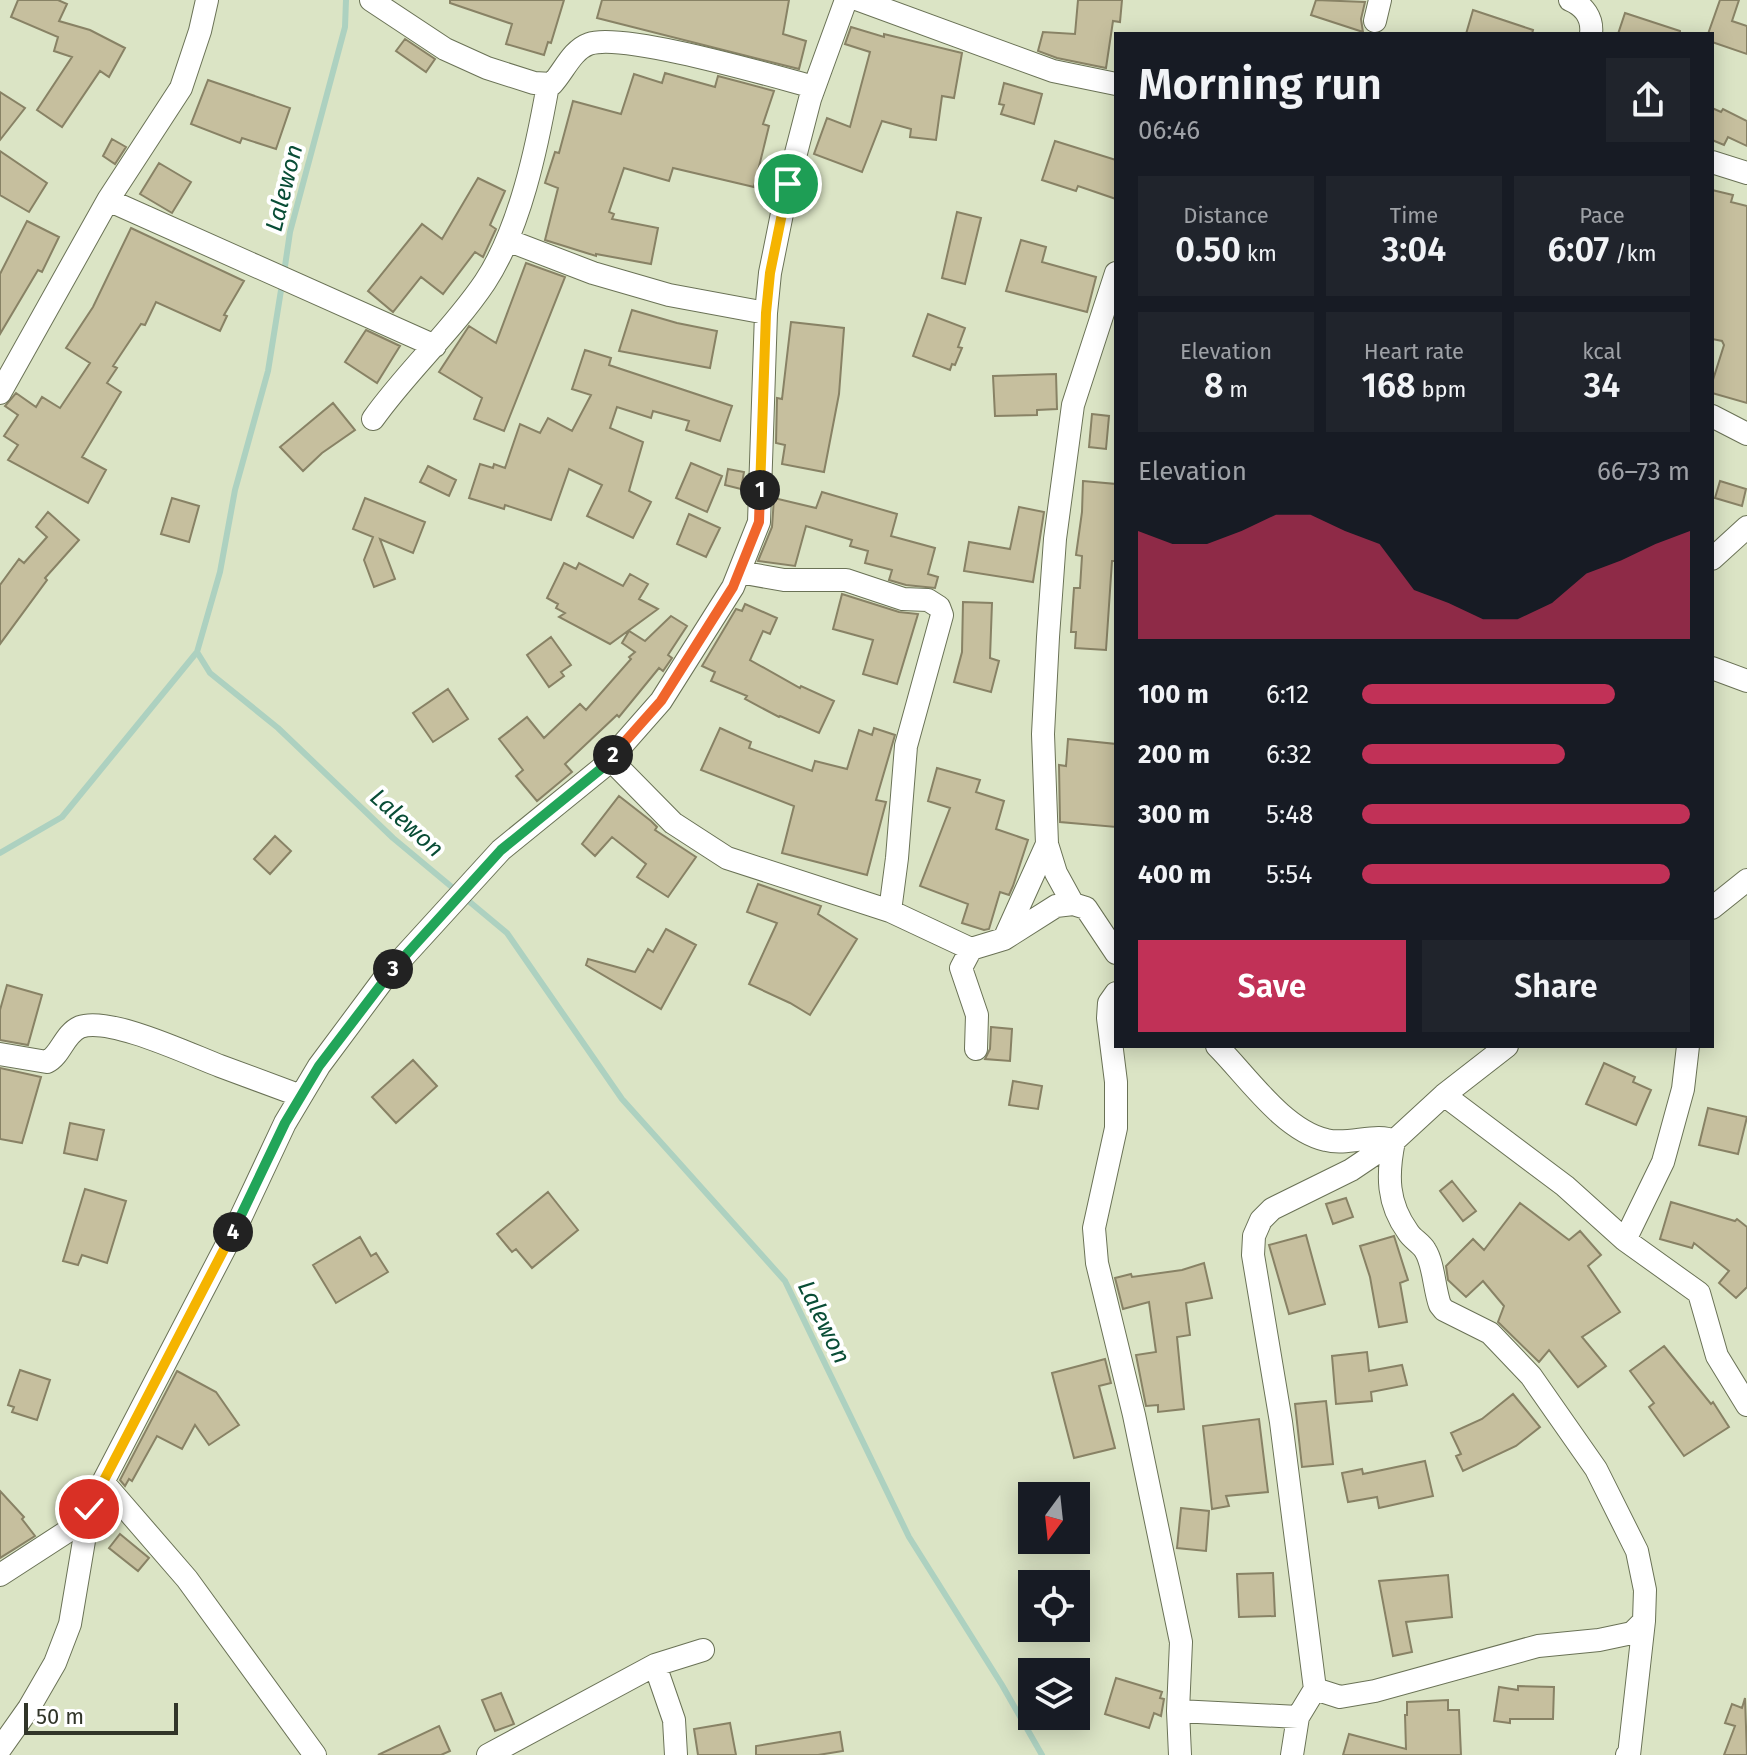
<!DOCTYPE html>
<meta charset="utf-8">
<style>
body{margin:0;font-family:"Fira Sans",sans-serif;background:#20242c;color:#f1f3f6;height:100vh;display:flex;flex-direction:column;font-size:30px;white-space:nowrap}
*{box-sizing:border-box;margin:0}
p{font-size:26px;color:#9ea1a6}
.icon{flex:none;width:44px;height:44px;fill:none;stroke:currentColor;stroke-width:2;stroke-linecap:round;stroke-linejoin:round}
.map{position:relative;flex:1;overflow:hidden}
.details{position:absolute;left:1114px;top:32px;width:600px;height:1016px;display:flex;flex-direction:column;background:#171b24;border-radius:0px;box-shadow:0 4px 20px #0003}
.details>*{flex:none}
.needle{width:52px;rotate:195deg}
.tools{position:absolute;left:1018px;top:1482px;display:grid;gap:16px}
.tools a{display:grid;place-items:center;width:72px;height:72px;border-radius:0px;background:#171b24;box-shadow:0 4px 20px #0003;font-size:40px}
.scale{position:absolute;left:24px;bottom:20px;width:154px;box-sizing:border-box;padding-left:8px;border:4px solid #313529;border-top:0;font-size:22px;line-height:28px;white-space:nowrap;color:#313529;-webkit-text-stroke:6px #fff;paint-order:stroke}
.pin{position:absolute;display:grid;place-items:center;width:68px;height:68px;color:#fff;margin:-34px;border:4px solid #fff;border-radius:50%;box-shadow:0 2px 8px #0007}
.km{position:absolute;width:40px;height:40px;margin:-20px;border-radius:50%;background:#222;color:#fff;font-size:22px;line-height:40px;text-align:center}
.round{display:grid;place-items:center;flex:none;width:84px;height:84px;border-radius:0px;background:#20242c}
.summary{display:flex;align-items:center;justify-content:space-between;height:136px;padding:0 24px}
h1{font-size:44px;font-weight:600;line-height:60px}
.figures{display:grid;grid-template-columns:repeat(3,1fr);gap:12px;height:136px;padding:8px 24px}
.figures div{display:grid;align-content:center;border-radius:0px;background:#20242c;text-align:center}
.figures b{font-size:34px;font-weight:600}
.figures small{font-size:22px;font-weight:400}
.figures p{font-size:22px}
.chart{height:224px;padding:16px 24px}
.chart p{display:flex;justify-content:space-between}
.chart svg{width:100%;height:144px;margin-top:8px;fill:#c13157;opacity:.7}
.button{display:flex;gap:16px;margin-top:auto;padding:16px 24px}
.button a{flex:1;height:92px;border-radius:0px;background:#c13157;color:#fff;font-size:32px;font-weight:600;line-height:92px;text-align:center}
.button a+a{background:#20242c;color:#f1f3f6}
ul{padding:0 24px;list-style:none;font-size:26px}
li{display:grid;grid-template-columns:128px 96px 1fr;align-items:center;height:60px}
li i{height:20px;border-radius:10px;background:#c13157}
.map>svg:first-child{display:block}
</style>
<div class="map">
<svg width="1747" height="1755" viewBox="0 0 1747 1755">
<rect width="100%" height="100%" fill="#dbe4c5"/>
<g fill="none" stroke-linecap="round" stroke-linejoin="round">
<path stroke="#add1c0" stroke-width="6" d="M284,273L290,232L345,27L346,0
M197,652L210,673L278,728L393,838L507,933L622,1099L785,1281L909,1537L1002,1685L1042,1755
M0,853L62,817L197,652L220,572L235,490L268,371L282,284"/>
</g>
<path fill="#c6bf9e" stroke="#888265" stroke-width="2" d="M18,0H58L67,4L59,21L90,30L125,48L109,77L100,71L62,127L37,110L72,57L54,51L58,37L11,17Z
M450,0H564L551,43L548,42L544,55L506,44L512,24L450,3Z
M602,0H789L783,34L806,41L799,69L597,18Z
M1078,0H1122L1120,22L1113,21L1106,68L1057,58L1038,51L1043,32L1075,34Z
M1316,0L1365,2L1361,19L1363,32L1311,15Z
M1720,0H1739L1732,21L1747,26V54L1712,42V34H1708Z
M1473,10L1533,30L1532,34H1466Z
M1625,13L1680,31V34H1618Z
M851,27L884,37V34L962,53L954,98L942,96L936,140L910,137L911,129L882,121L862,172L814,154L827,118L850,127L870,52L845,44Z
M405,39L435,59L426,72L396,51Z
M665,73L715,87L718,76L774,91L763,124L769,126L754,187L673,168L669,181L624,168L609,212L614,214L612,219L658,228L651,264L596,254V256L545,240L558,188L545,183L555,152L559,153L573,101L621,114L634,74L662,83Z
M208,80L290,108L276,149L242,138L240,143L191,124Z
M1004,83L1042,94L1034,124L1001,114L1004,105L999,104Z
M0,92L25,108L0,140Z
M1712,108L1721,112L1723,109L1747,121V146L1728,137L1724,145L1712,140Z
M112,139L126,147L115,164L103,156Z
M1055,141L1116,160V199L1078,186L1076,191L1042,180Z
M0,151L47,183L29,212L0,195Z
M159,163L191,182L172,213L140,194Z
M478,178L505,191L490,225L496,229L483,257L475,252L443,294L421,277L393,312L368,291L422,224L442,239Z
M1712,190L1733,195L1731,202L1747,206V403L1712,393V383L1724,345L1722,341L1712,339Z
M957,212L981,218L965,284L942,278Z
M27,221L59,237L42,272L38,270L0,334V274Z
M131,228L244,281L224,315L227,316L220,331L156,302L145,325L141,324L113,366L117,368L107,383L121,392L82,457L106,470L88,503L8,460L18,445L4,436L18,415L5,406L16,393L36,407L42,397L60,408L90,363L66,348L93,307Z
M1021,240L1046,247L1042,262L1096,277L1087,312L1006,291Z
M526,263L565,277L504,431L474,419L482,398L439,372L469,326L496,343Z
M632,310L677,323L717,331L710,368L619,351Z
M928,314L965,328L958,347L962,348L955,365L952,364L950,370L913,356Z
M791,322L844,328L839,394L824,472L782,464L785,445L776,443L777,398L782,399Z
M366,330L400,346L377,383L345,362Z
M585,350L611,358L609,365L732,406L720,441L686,430L689,421L653,411L651,418L617,407L610,428L643,442L629,491L651,502L633,538L587,516L602,485L569,469L551,520L505,505L504,509L469,498L480,464L493,468L494,464L505,468L520,424L540,433L548,418L572,431L591,395L572,389Z
M1056,374L1057,409L1037,410V415L995,416L993,376Z
M333,403L355,430L322,453L303,471L280,447Z
M1092,414L1109,416L1106,449L1089,447Z
M691,463L722,476L707,512L676,498Z
M428,466L456,480L449,496L420,482Z
M728,469L744,472L741,489L725,485Z
M1083,481L1116,484V561H1112L1106,650L1075,648L1076,632H1071L1074,588H1080L1082,556L1076,555L1082,512Z
M1720,481L1746,489L1742,506L1715,498Z
M822,492L897,514L891,536L935,548L928,574L938,577L935,588L906,585L889,580L892,570L865,563L868,551L850,546L852,540L806,526L795,566L758,561L772,527L774,498L816,508Z
M172,498L199,506L189,542L161,534Z
M365,498L425,522L413,553L380,539L395,579L374,587L364,560L373,537L353,529Z
M1019,507L1044,512L1033,582L964,571L969,542L1010,549Z
M48,512L79,540L45,578L47,580L0,644V585L19,559L24,563L47,537L36,527Z
M689,514L720,528L706,557L677,544Z
M564,563L576,569L579,563L623,586L630,574L648,584L639,599L658,609L610,644L559,617L565,613L556,608L558,604L547,598Z
M842,594L899,612L918,614L897,684L863,674L873,640L833,629Z
M963,602L992,603L990,658L999,661L991,692L954,682L962,652Z
M745,604L777,618L770,634L763,631L750,660L800,688L801,686L834,701L819,733L780,716L779,717L745,699L747,696L711,681L715,672L702,666L736,609L742,611Z
M671,616L687,626L668,655L672,658L663,671L659,668L619,717L617,715L565,764L572,772L537,801L516,776L523,770L499,739L527,717L544,738L580,704L586,710L631,659L629,657L635,652L622,643L629,631L645,641Z
M551,637L571,665L561,672L564,676L549,687L527,655Z
M448,689L468,719L433,742L413,713Z
M720,728L751,742L749,748L812,771L815,761L847,769L859,730L872,735L874,728L895,735L876,800L886,802L867,875L782,853L794,806L701,770Z
M1068,739L1116,744V827L1060,822L1059,765L1066,766Z
M937,768L980,780L976,792L1004,801L996,829L1028,840L1013,886L1009,895L1000,892L989,929L984,930L962,923L968,904L920,886L950,808L928,801Z
M619,796L651,821L657,827L655,830L696,857L668,897L637,877L646,864L612,837L595,856L582,844Z
M275,836L291,851L270,874L254,859Z
M758,884L821,906L818,914L857,939L810,1015L790,1003L749,984L777,923L747,912Z
M666,929L696,945L661,1009L586,965L588,959L635,972L648,949L653,952Z
M7,985L42,995L28,1045L0,1040V1010Z
M991,1027L1012,1029L1010,1061L985,1059L990,1049Z
M413,1060L437,1086L396,1123L372,1097Z
M1604,1063L1635,1077L1633,1082L1651,1090L1636,1125L1586,1104Z
M0,1068L41,1077L22,1143L0,1139Z
M1013,1081L1042,1086L1038,1109L1009,1105Z
M1708,1108L1747,1117L1738,1154L1699,1145Z
M70,1123L104,1130L97,1160L64,1153Z
M1452,1181L1476,1211L1463,1221L1440,1191Z
M85,1189L126,1201L107,1263L82,1255L78,1265L63,1261Z
M548,1192L578,1230L532,1268L516,1249L512,1252L497,1234Z
M1346,1198L1353,1217L1333,1224L1326,1204Z
M1671,1202L1735,1221L1737,1219L1747,1227V1287L1736,1298L1719,1283L1729,1271L1694,1243L1692,1248L1660,1239Z
M1520,1203L1569,1240L1580,1231L1601,1255L1588,1266L1620,1312L1582,1337L1606,1366L1578,1387L1549,1350L1539,1362L1498,1322L1504,1306L1483,1281L1466,1297L1448,1280L1446,1266L1473,1239L1484,1250Z
M1306,1235L1325,1304L1289,1314L1269,1245Z
M1394,1236L1408,1280L1400,1283L1407,1322L1379,1327L1370,1277L1360,1246Z
M360,1237L371,1256L376,1253L388,1272L336,1303L313,1265Z
M1204,1263L1212,1298L1186,1303L1190,1335L1177,1337L1184,1409L1158,1412V1405L1146,1406L1136,1355L1156,1352L1149,1302L1123,1309L1115,1278L1131,1274L1132,1277L1182,1270Z
M1664,1346L1711,1404L1713,1402L1729,1427L1684,1456L1649,1407L1654,1403L1630,1371Z
M1367,1352L1369,1371L1402,1365L1407,1385L1371,1392L1372,1401L1336,1404L1332,1356Z
M1105,1359L1111,1383L1099,1386L1115,1448L1074,1458L1052,1373Z
M20,1370L50,1380L37,1420L12,1412L14,1407L8,1405Z
M177,1371L216,1392L239,1425L209,1445L195,1425L182,1449L157,1436L132,1481L129,1479L125,1486L120,1480Z
M1513,1394L1540,1427L1516,1446L1463,1471L1456,1456L1461,1454L1451,1433L1482,1419Z
M1326,1401L1333,1464L1302,1467L1295,1404Z
M1259,1419L1268,1492L1226,1496L1229,1506L1212,1509L1203,1426Z
M1425,1461L1433,1496L1379,1508L1377,1497L1348,1502L1342,1473L1362,1469L1363,1474Z
M0,1491L24,1517L22,1519L35,1536L0,1558Z
M1181,1508L1209,1511L1206,1551L1177,1548Z
M120,1534L149,1558L138,1571L109,1548Z
M1273,1573L1275,1616L1239,1617L1237,1574Z
M1448,1575L1452,1617L1406,1622L1412,1652L1393,1656L1379,1581Z
M1116,1678L1162,1692L1160,1698L1164,1699L1161,1716L1154,1713L1149,1728L1105,1714Z
M1518,1686L1554,1687L1553,1719H1510V1723L1494,1721L1499,1687L1518,1690Z
M501,1693L514,1724L495,1731L482,1700Z
M1745,1698L1747,1755H1724L1735,1726L1725,1723L1732,1704L1742,1708Z
M1448,1700V1710H1459L1461,1755H1343L1349,1734L1406,1749L1405,1715H1407V1702Z
M730,1723L736,1755H698L694,1729Z
M439,1726L450,1751L441,1755H378Z
M840,1732L843,1751L818,1755H756V1746Z"/>
<g fill="none" stroke-linecap="round" stroke-linejoin="round">
<g stroke="#6a7256" stroke-width="24">
<path id="minor" d="M207,0L200,31L181,88L108,200L435,346
M371,0L445,49L487,68L534,83L552,84C564,71 572,50 589,44C623,32 772,76 814,87
M859,0L1053,71L1116,84
M1570,0C1584,6 1593,18 1591,34
M1375,21L1380,0
M1712,162L1747,173
M507,240L593,273L669,295L766,313
M0,393L108,200
M1712,416L1747,434
M373,419C407,371 452,331 485,282C520,229 537,147 548,85
M1712,559L1747,527
M739,572L784,580H846L903,599L928,600L939,607L942,615L906,746L897,858L890,911
M1712,668L1747,681
M610,759L673,823L727,858L890,911L971,949L961,968L977,1015L976,1049
M1073,904L1056,873L1047,844L1043,734L1048,637L1055,539L1073,405L1116,273
M1712,908L1747,880
M1005,937L1047,844
M971,949L1004,939L1056,906L1073,904L1086,908L1116,953
M1116,993L1109,1003L1108,1018L1116,1082V1128L1094,1228L1097,1263L1134,1415L1181,1642L1178,1711L1180,1755
M1217,1046C1247,1076 1283,1130 1326,1140C1348,1146 1377,1132 1394,1141L1444,1095L1507,1046
M1688,1046L1683,1089L1663,1162L1625,1240L1699,1293L1717,1356L1747,1405
M0,1054L47,1062C61,1055 64,1034 80,1027C109,1016 191,1055 220,1066C247,1076 274,1086 301,1096
M1444,1095L1565,1186L1625,1240
M103,1482L187,1579L315,1755
M0,1575L71,1529L89,1509L239,1221L285,1123L319,1066L386,976L501,850L602,768L661,701L733,587L759,522L766,313L770,273L788,184L810,99L846,0
M655,1665L674,1720L676,1755
M1178,1711L1298,1717
M0,1749L29,1708L55,1663L70,1624L89,1511
M488,1755L655,1665L703,1650
M1292,1755L1298,1717L1315,1689
M1627,1755H1629L1644,1621L1645,1590L1637,1551L1596,1469L1531,1376L1490,1333L1444,1310L1440,1305C1434,1289 1434,1264 1425,1250C1421,1243 1412,1239 1408,1232C1387,1203 1387,1175 1394,1141L1351,1170L1272,1209L1261,1220L1254,1236L1253,1255L1281,1422L1315,1689L1340,1697L1375,1691L1538,1646L1599,1640L1632,1633L1644,1621"/>
</g>
<use href="#minor" stroke="#fff" stroke-width="22"/>
</g>
<g fill="none" stroke-linecap="round" stroke-linejoin="round">
<g stroke="#fff" stroke-width="16">
<path id="split-1" d="M760,490L766,313L770,273L788,184"/>
</g>
<g stroke="#fff" stroke-width="16">
<path id="split-2" d="M613,755L661,701L733,587L759,522L760,490"/>
</g>
<g stroke="#fff" stroke-width="16">
<path id="split-3" d="M393,969L501,850L602,768L613,755"/>
</g>
<g stroke="#fff" stroke-width="16">
<path id="split-4" d="M233,1232L285,1123L319,1066L393,969"/>
</g>
<g stroke="#fff" stroke-width="16">
<path id="split-5" d="M89,1509L233,1232"/>
</g>
<use href="#split-1" stroke="#f5b400" stroke-width="10"/>
<use href="#split-2" stroke="#f0652b" stroke-width="10"/>
<use href="#split-3" stroke="#22a559" stroke-width="10"/>
<use href="#split-4" stroke="#22a559" stroke-width="10"/>
<use href="#split-5" stroke="#f5b400" stroke-width="10"/>
</g>
<g text-anchor="middle" stroke-width="8" stroke-linejoin="round" paint-order="stroke">
<g font-size="24" font-style="italic" fill="#094d36" stroke="#fff">
<text transform="translate(284 188) rotate(-76)" y="8">Lalewon</text>
<text transform="translate(407 823) rotate(42)" y="8">Lalewon</text>
<text transform="translate(824 1322) rotate(64)" y="8">Lalewon</text>
</g>
</g>
</svg>
<div class="tools">
<a><svg class="needle" viewBox="-14 -14 28 28"><path d="M0-13l5 13h-10z" fill="#e53935"/><path d="M0 13l5-13h-10z" fill="#9ea1a6"/></svg></a>
<a><svg class="icon" aria-label="locate" viewBox="0 0 24 24"><circle cx="12" cy="12" r="6"/><path d="M12 2v4M12 18v4M2 12h4M18 12h4"/></svg></a>
<a><svg class="icon" aria-label="layers" viewBox="0 0 24 24"><path d="M12 4l9 5-9 5-9-5zM3 14l9 5 9-5"/></svg></a>
</div>
<div class="scale">50 m</div>
<div class="pin" style="left:788px;top:184px;background:#1e9e55"><svg class="icon" aria-label="arrive" viewBox="0 0 24 24"><path d="M6 21V4h12l-3 4 3 4H6"/></svg></div>
<div class="pin" style="left:89px;top:1509px;background:#d93025"><svg class="icon" aria-label="check" viewBox="0 0 24 24"><path d="M5 12l5 5 9-10"/></svg></div>
<b class="km" style="left:760px;top:490px">1</b>
<b class="km" style="left:613px;top:755px">2</b>
<b class="km" style="left:393px;top:969px">3</b>
<b class="km" style="left:233px;top:1232px">4</b>
<section class="details">
<div class="summary"><div><h1>Morning run</h1><p>06:46</p></div><a class="round"><svg class="icon" aria-label="share" viewBox="0 0 24 24"><path d="M12 15V3M7 8l5-5 5 5M5 13v7h14v-7"/></svg></a></div>
<div class="figures">
<div><p>Distance</p><b>0.50<small> km</small></b></div>
<div><p>Time</p><b>3:04</b></div>
<div><p>Pace</p><b>6:07<small> /km</small></b></div>
</div>
<div class="figures">
<div><p>Elevation</p><b>8<small> m</small></b></div>
<div><p>Heart rate</p><b>168<small> bpm</small></b></div>
<div><p>kcal</p><b>34</b></div>
</div>
<div class="chart"><p><span>Elevation</span>66–73 m</p>
<svg viewBox="0 0 160 44" preserveAspectRatio="none"><path d="M0 44V11L10 15L20 15L30 11L40 6L50 6L60 11L70 15L80 29L90 33L100 38L110 38L120 33L130 24L140 20L150 15L160 11V44z"/></svg>
</div>
<ul>
<li><b>100 m</b>6:12<i style="width:77%"></i></li>
<li><b>200 m</b>6:32<i style="width:62%"></i></li>
<li><b>300 m</b>5:48<i style="width:100%"></i></li>
<li><b>400 m</b>5:54<i style="width:94%"></i></li>
</ul>
<div class="button"><a>Save</a><a>Share</a></div>
</section>
</div>
